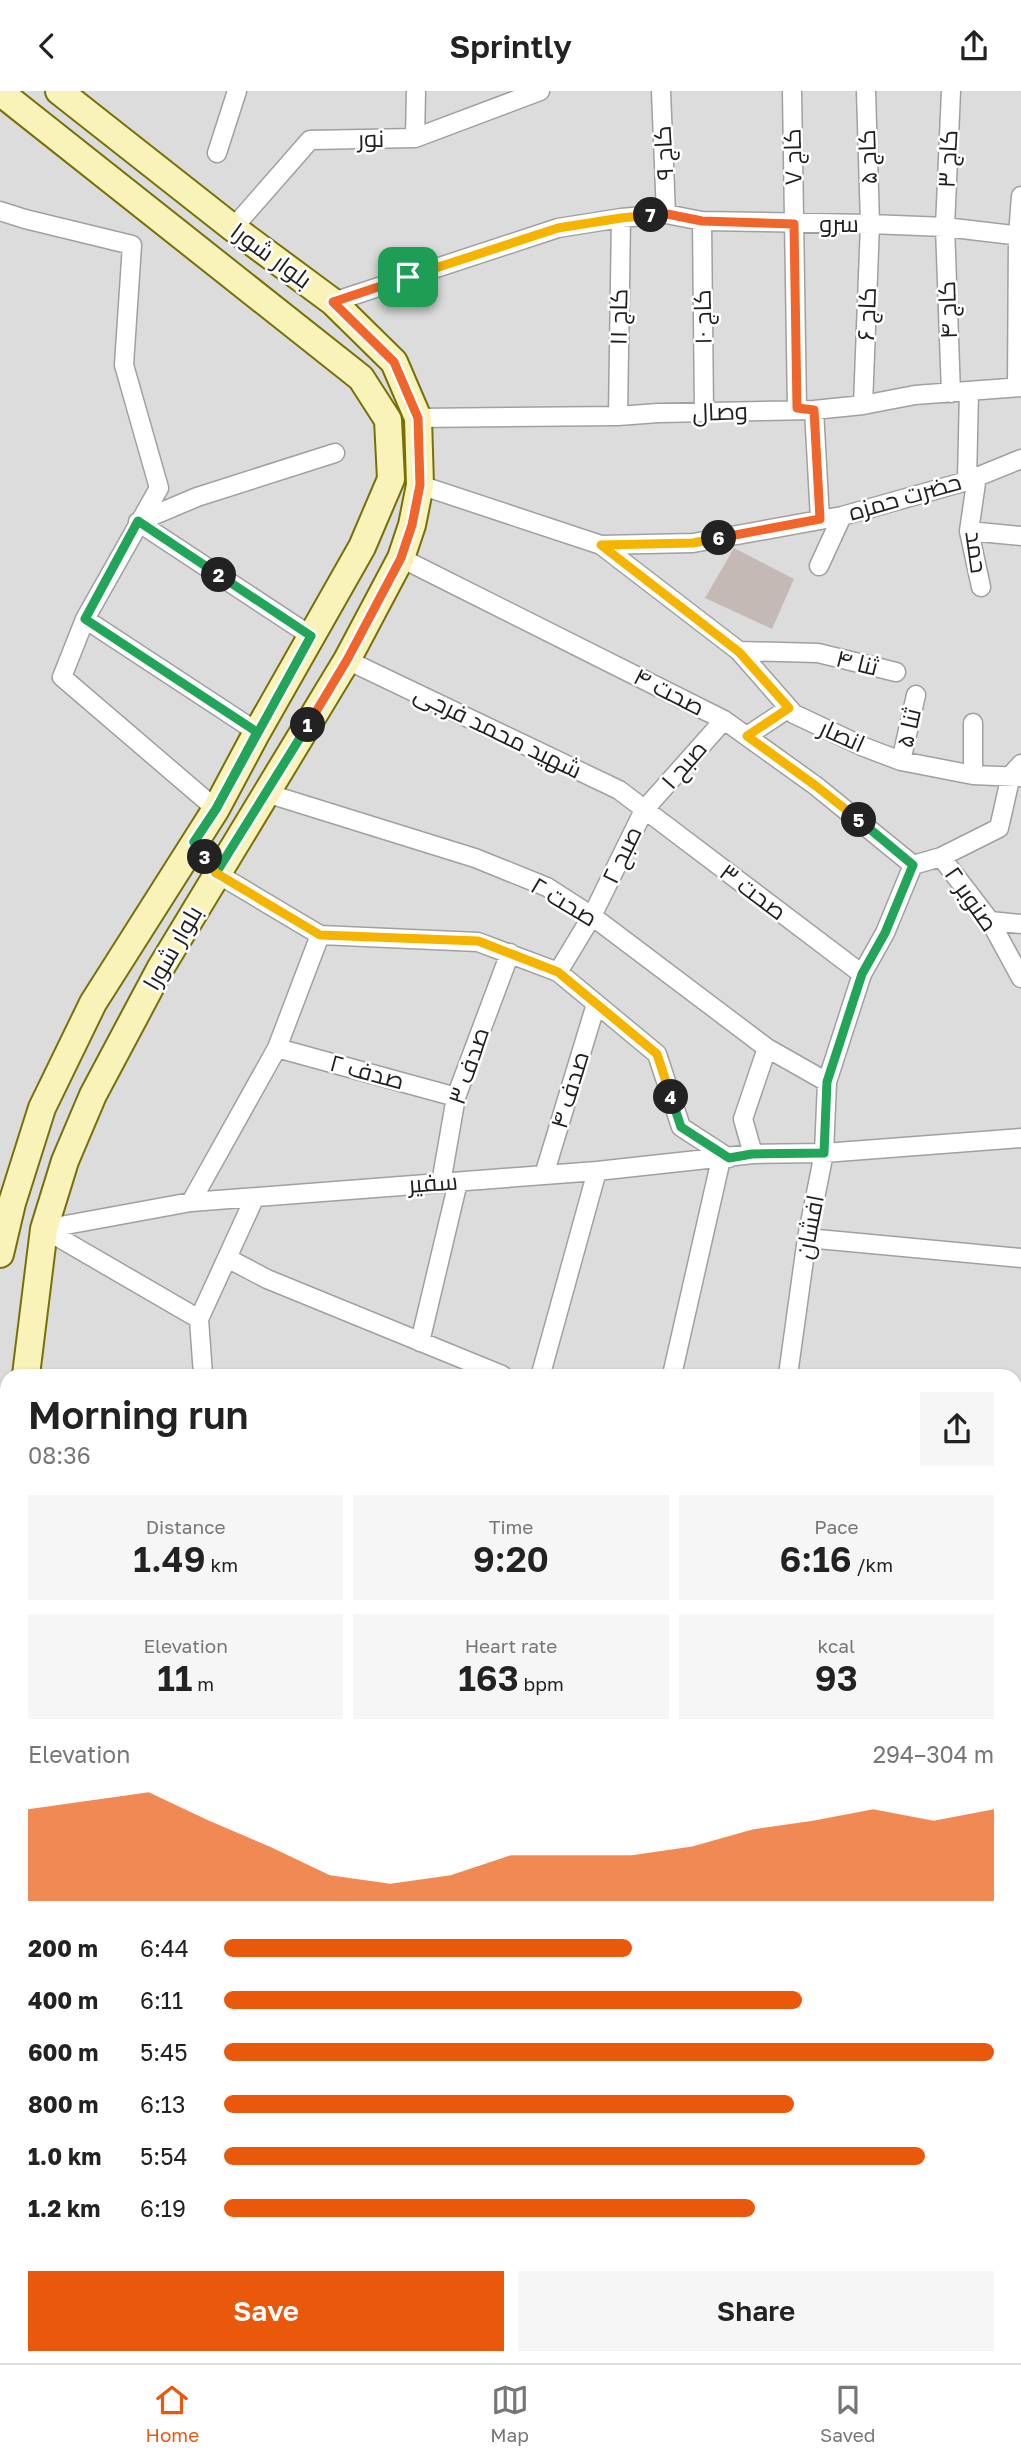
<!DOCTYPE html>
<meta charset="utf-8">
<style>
body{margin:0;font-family:"Golos Text",Cairo,sans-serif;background:#f6f6f6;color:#222;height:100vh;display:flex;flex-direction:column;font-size:26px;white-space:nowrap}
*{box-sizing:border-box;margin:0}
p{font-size:23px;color:#767676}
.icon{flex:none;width:38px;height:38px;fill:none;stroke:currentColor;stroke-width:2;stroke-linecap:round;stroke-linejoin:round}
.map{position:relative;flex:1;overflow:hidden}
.side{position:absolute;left:0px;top:1278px;width:1022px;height:996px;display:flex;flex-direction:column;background:#fff;border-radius:21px 21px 0 0;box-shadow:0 2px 5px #0004}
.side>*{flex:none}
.pin{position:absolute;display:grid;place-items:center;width:60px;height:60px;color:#fff;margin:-30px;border-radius:14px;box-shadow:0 4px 10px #0006}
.km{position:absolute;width:35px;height:35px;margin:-18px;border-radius:50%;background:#222;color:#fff;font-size:19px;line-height:35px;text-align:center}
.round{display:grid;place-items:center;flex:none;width:74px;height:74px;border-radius:0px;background:#f6f6f6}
.overview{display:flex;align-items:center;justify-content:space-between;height:119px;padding:0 28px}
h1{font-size:38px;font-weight:600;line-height:52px}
.metrics{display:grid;grid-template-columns:repeat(3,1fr);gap:10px;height:119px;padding:7px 28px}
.metrics div{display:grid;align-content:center;border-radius:0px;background:#f6f6f6;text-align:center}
.metrics b{font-size:35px;font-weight:600}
.metrics small{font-size:19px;font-weight:400}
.metrics p{font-size:19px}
.chart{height:196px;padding:14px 28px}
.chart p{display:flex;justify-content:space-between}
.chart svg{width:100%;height:126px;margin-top:7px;fill:#ea580c;opacity:.7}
.primary-button{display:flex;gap:14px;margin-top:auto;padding:14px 28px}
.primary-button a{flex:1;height:80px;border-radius:0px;background:#ea580c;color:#fff;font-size:28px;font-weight:600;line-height:80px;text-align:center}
.primary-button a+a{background:#f6f6f6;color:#222}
ul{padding:0 28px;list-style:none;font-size:23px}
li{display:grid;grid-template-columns:112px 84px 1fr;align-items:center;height:52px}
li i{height:18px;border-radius:9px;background:#ea580c}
header{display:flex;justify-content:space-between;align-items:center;height:91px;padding:0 28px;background:#fff;font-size:32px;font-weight:600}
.menu{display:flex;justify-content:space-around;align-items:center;height:98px;border-top:2px solid #e0e0e0;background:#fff;font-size:19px;color:#767676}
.menu a{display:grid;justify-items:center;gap:4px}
.menu .on{color:#ea580c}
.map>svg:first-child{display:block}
</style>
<header><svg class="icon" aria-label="back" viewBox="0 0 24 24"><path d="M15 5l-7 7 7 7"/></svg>Sprintly<svg class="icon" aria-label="share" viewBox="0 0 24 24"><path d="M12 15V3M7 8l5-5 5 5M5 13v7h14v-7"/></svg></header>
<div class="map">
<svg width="1021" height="2272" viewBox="0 0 1021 2272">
<rect width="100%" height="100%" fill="#f0ebe5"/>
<path fill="#dddcdc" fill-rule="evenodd" d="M0,0H1021V2272H0ZM7,1284H1015V2266H7Z"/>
<path fill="#c4b9b5" d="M734,457L794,488L772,538L705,507Z"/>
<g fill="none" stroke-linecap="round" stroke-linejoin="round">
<g stroke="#a0a0a0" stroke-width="21">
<path id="street" d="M661,0L666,123
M792,0L797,318
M951,0L945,136L951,302
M415,47L416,0
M217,62L237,0
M0,120L25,128L132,154L124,274L159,397L85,528L257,641
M702,130L704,322
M233,137L310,49L415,47L540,0
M333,211L558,137L621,127L666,123L702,130L870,133L945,136L1021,145
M1017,296L1018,145L1021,105
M863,314L870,133L866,0
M814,319L820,428
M618,325L621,127
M418,327L618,325L658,322L814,319L863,314L915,304L1021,296
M977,385L969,440L981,496
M967,390L969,300
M420,394L601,454L693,452L842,425L967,390L1021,368
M138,431L197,406L335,362
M138,431L311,545
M969,440L1021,445
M601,454L739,560L794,623L864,656L901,670L973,684L1021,686
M401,467L724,629L816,695L913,774
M819,475L842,425
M85,528L62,586L216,718
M739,560L818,562L896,581
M347,569L619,699L862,883
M973,632V684
M747,645L789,617
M901,670L916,604
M266,702L475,767L547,796L592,825L767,957L827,991
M941,766L990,830L1021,887
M216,782L320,844L478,851L558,881L657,963L681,1036L729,1067
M990,830L1021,833
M558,881L592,825L644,719L724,629
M277,957L456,1006
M753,1063L743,1028L767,957
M544,1084L596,913
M441,1092L456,1006L510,862
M191,1111L277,957L320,844
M44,1138L191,1111L597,1080L753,1063L824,1062L1021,1047
M44,1138L199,1228L203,1284
M807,1147L1021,1167
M227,1167L267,1188L502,1284
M199,1228L254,1108
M420,1251L458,1091
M542,1279L597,1080
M672,1284L721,1068
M788,1284L807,1147L824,1062L827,991L862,883L885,842L913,774L941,766L999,737L1011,684L1021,673
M1015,1378L1021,1382
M0,1831H7
M0,1978L7,1977
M0,2049L7,2140
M51,2266L54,2272
M180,2272L183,2266"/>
</g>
<g stroke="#767106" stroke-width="30">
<path id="secondary" d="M0,1L361,287L388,329L391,388L362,456L257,641L216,718L93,912L42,1017L12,1112L0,1163
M26,1284L44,1138L65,1070L93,1004L160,878L347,569L401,467L412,434L420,394L418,327L394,271L333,211L233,137L59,0
M0,1440L7,1405"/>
</g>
<use href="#street" stroke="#fff" stroke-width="18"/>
<use href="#secondary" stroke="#f9f3ba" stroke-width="26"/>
</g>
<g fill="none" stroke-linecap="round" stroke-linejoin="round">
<g stroke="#fff" stroke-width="14">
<path id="split-1" d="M308,634L347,569L401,467L412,434L420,394L418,327L394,271L333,211L408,186"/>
</g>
<g stroke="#fff" stroke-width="14">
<path id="split-2" d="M219,484L311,545L216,718L194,751L216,782L308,634"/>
</g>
<g stroke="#fff" stroke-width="14">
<path id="split-3" d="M205,766L194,751L216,718L257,641L85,528L138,430L219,484"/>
</g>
<g stroke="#fff" stroke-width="14">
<path id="split-4" d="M205,766L216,782L320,844L478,850L558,881L657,963L671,1006"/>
</g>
<g stroke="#fff" stroke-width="14">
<path id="split-5" d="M671,1006L681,1036L729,1067L752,1063L824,1062L827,991L862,883L885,842L913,774L859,729"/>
</g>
<g stroke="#fff" stroke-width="14">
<path id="split-6" d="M719,447L693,452L601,454L739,561L789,617L747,645L816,695L859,729"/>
</g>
<g stroke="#fff" stroke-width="14">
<path id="split-7" d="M651,124L667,123L702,130L794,133L797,317L814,319L820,428L719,447"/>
</g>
<g stroke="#fff" stroke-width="14">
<path id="split-8" d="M408,186L558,137L621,127L651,124"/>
</g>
<use href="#split-1" stroke="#f0652b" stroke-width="9"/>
<use href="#split-2" stroke="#22a559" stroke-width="9"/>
<use href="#split-3" stroke="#22a559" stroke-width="9"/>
<use href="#split-4" stroke="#f5b400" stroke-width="9"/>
<use href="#split-5" stroke="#22a559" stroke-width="9"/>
<use href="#split-6" stroke="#f5b400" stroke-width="9"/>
<use href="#split-7" stroke="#f0652b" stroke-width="9"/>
<use href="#split-8" stroke="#f5b400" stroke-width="9"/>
</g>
<g text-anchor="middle" stroke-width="5" stroke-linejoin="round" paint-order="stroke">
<g font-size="24" fill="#1f1f1f" stroke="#fff">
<text transform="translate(371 48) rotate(-1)" y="8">نور</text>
<text transform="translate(664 62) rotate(-93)" y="8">کاج ۹</text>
<text transform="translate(793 66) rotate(-91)" y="8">کاج ۷</text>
<text transform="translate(868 66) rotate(-92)" y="8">کاج ۵</text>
<text transform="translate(948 68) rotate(-87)" y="8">کاج ۳</text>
<text x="839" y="141">سرو</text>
<text transform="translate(271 165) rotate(36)" y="8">بلوار شورا</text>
<text transform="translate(948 219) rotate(-92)" y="8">کاج ۴</text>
<text transform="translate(867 223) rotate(-88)" y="8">کاج ۶</text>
<text transform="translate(619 226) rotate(-89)" y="8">کاج ۱۱</text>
<text transform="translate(703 226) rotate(-91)" y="8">کاج ۱۰</text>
<text transform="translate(720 321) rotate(-2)" y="8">وصال</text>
<text transform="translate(905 406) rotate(-16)" y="8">حضرت حمزه</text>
<text transform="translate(976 461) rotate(82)" y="8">حمد</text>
<text transform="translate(857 572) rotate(14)" y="8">ثنا ۴</text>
<text transform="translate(669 601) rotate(27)" y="8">صحت ۴</text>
<text transform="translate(909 637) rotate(-77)" y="8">ثنا ۵</text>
<text transform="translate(498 641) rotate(26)" y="8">شهید محمد فرجی</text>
<text transform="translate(842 645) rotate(24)" y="8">انصار</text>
<text transform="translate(684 674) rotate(-49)" y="8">صبح ۱</text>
<text transform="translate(622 764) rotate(-64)" y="8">صبح ۲</text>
<text transform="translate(753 801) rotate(37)" y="8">صحت ۳</text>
<text transform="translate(971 808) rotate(55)" y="8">صنوبر ۲</text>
<text transform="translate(564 811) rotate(31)" y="8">صحت ۲</text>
<text transform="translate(173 857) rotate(-60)" y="8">بلوار شورا</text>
<text transform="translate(469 975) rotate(-71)" y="8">صدف ۳</text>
<text transform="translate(367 981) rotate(15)" y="8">صدف ۲</text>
<text transform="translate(570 999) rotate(-73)" y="8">صدف ۴</text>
<text transform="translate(433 1092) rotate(-4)" y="8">سفیر</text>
<text transform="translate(810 1136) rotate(-79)" y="8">افشان</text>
</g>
</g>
</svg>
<div class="pin" style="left:408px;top:186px;background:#1e9e55"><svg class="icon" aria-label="arrive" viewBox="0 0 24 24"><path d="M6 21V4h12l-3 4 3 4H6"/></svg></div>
<b class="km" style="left:308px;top:634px">1</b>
<b class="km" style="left:219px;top:484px">2</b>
<b class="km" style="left:205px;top:766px">3</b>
<b class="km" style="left:671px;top:1006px">4</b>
<b class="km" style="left:859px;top:729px">5</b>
<b class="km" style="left:719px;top:447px">6</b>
<b class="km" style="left:651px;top:124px">7</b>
<section class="side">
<div class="overview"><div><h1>Morning run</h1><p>08:36</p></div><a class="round"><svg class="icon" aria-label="share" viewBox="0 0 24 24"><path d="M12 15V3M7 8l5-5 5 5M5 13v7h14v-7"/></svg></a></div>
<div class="metrics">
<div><p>Distance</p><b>1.49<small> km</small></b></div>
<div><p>Time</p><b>9:20</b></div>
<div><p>Pace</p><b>6:16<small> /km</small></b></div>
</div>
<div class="metrics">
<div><p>Elevation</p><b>11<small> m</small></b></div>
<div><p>Heart rate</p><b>163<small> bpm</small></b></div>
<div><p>kcal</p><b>93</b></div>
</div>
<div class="chart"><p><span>Elevation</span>294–304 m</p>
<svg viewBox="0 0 160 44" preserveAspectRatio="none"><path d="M0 44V12L10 9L20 6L30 16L40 25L50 35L60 38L70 35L80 28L90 28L100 28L110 25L120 19L130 16L140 12L150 16L160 12V44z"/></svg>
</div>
<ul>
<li><b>200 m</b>6:44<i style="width:53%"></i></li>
<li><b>400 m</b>6:11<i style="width:75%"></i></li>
<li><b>600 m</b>5:45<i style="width:100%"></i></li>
<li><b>800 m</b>6:13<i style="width:74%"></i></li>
<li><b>1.0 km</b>5:54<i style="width:91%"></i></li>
<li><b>1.2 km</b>6:19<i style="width:69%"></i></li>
</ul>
<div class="primary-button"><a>Save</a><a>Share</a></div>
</section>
</div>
<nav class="menu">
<a class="on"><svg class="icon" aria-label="home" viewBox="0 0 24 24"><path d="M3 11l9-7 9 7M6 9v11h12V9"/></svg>Home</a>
<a><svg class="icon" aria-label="map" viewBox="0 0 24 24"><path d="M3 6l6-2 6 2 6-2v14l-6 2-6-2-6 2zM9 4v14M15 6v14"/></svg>Map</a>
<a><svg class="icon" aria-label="saved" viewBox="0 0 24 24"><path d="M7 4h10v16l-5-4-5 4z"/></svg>Saved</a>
</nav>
